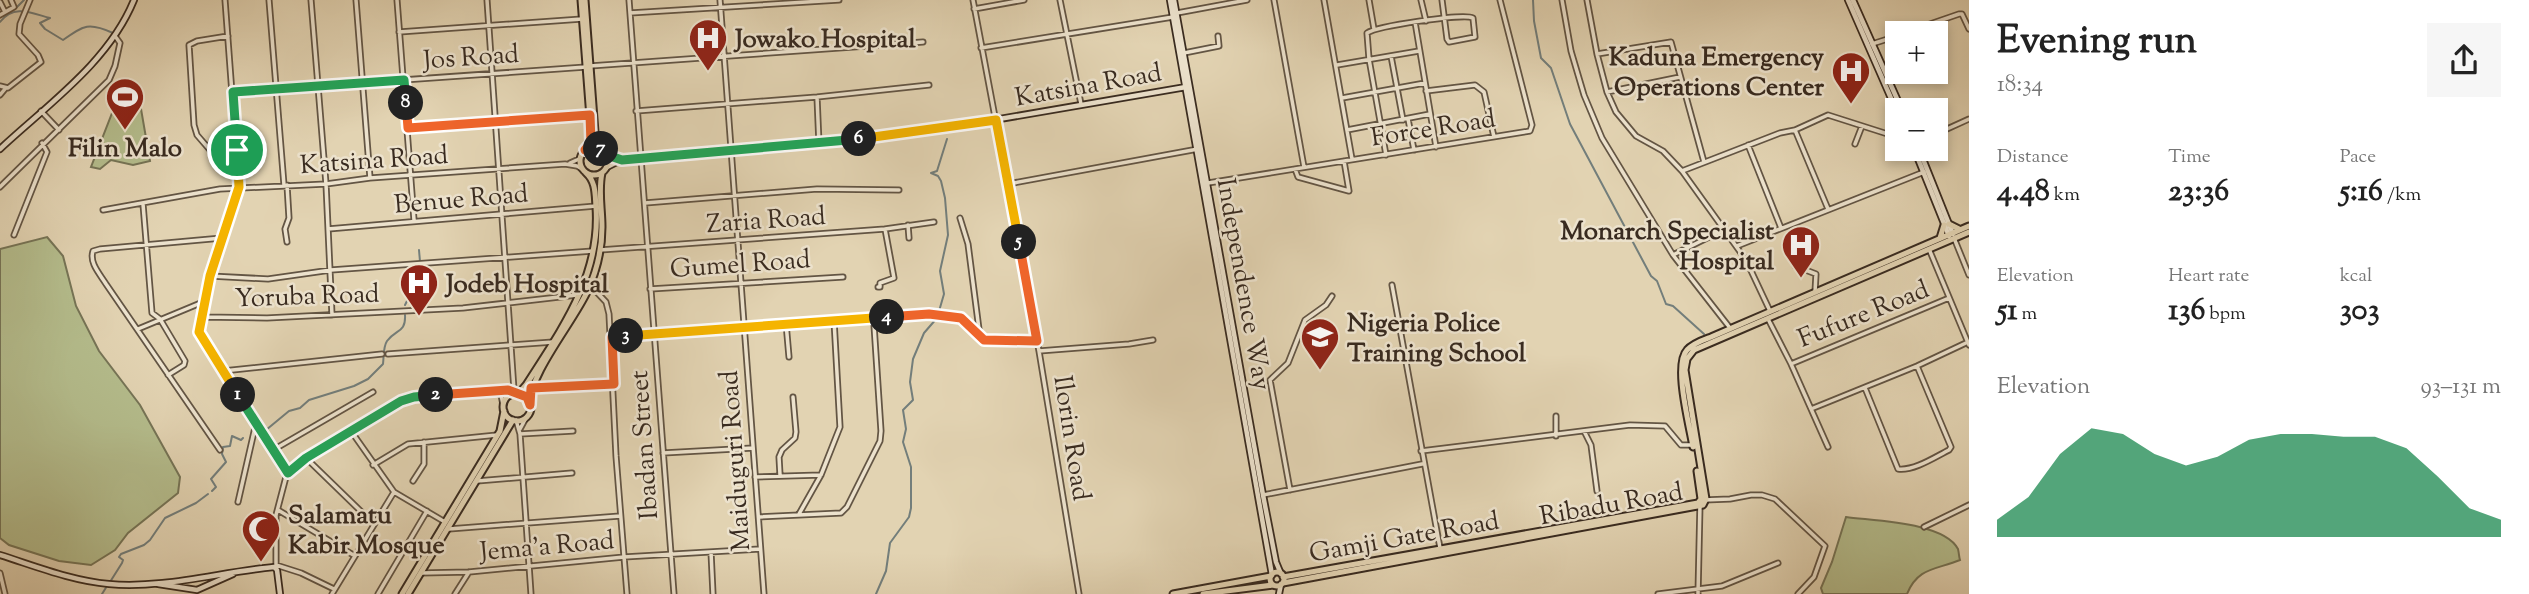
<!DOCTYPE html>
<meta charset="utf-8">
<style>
body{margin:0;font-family:"Sorts Mill Goudy",serif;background:#f6f6f6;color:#222;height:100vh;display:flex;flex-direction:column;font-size:26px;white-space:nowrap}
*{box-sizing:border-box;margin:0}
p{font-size:23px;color:#767676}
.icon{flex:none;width:38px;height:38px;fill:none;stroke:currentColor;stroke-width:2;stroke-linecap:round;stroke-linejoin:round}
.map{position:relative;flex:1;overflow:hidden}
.side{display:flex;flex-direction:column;background:#fff;width:560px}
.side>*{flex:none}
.buttons{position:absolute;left:1885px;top:21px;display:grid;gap:14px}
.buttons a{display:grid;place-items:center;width:63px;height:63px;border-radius:0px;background:#fff;box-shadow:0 4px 10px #0003;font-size:35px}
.pin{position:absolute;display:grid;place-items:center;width:60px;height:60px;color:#fff;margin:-30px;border:4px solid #fff;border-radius:50%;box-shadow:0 2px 7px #0007}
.km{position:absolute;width:35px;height:35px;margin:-18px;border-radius:50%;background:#222;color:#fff;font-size:19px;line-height:35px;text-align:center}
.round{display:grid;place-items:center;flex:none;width:74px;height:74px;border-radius:0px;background:#f6f6f6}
.headline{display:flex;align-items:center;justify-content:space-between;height:119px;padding:0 28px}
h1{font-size:38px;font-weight:800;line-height:52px}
.figures{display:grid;grid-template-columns:repeat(3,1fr);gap:10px;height:119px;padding:7px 28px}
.figures div{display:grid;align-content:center}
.figures b{font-size:30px;font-weight:800}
.figures small{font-size:19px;font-weight:400}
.figures p{font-size:19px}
.chart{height:196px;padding:14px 28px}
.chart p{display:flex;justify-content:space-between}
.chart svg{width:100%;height:126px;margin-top:7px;fill:#0b8043;opacity:.7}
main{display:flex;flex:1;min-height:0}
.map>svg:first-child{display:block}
</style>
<main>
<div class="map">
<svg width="1969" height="594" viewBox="0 0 1969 594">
<rect width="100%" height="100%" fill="#e2d3b2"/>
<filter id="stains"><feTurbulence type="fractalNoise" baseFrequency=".00286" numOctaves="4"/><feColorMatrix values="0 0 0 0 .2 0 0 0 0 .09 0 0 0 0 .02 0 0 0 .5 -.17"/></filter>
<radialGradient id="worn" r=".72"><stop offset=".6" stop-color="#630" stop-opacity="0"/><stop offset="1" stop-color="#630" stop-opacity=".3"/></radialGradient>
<path fill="#b4bc8c" stroke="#767456" stroke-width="2" d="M128,81L140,103L150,161L133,165L111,160L100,169L91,167L116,103Z
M47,237L63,256L76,306L99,351L140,405L180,477L178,493L128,533L115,550L91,565L59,561L9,545L0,538V249Z
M1846,517C1874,521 1944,522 1958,549C1959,553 1959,557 1960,560C1936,570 1918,567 1907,594H1823L1821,588L1832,562Z"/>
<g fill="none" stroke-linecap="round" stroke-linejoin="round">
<path stroke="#737e7b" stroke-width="2" d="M1533,0L1534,21L1541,58L1551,68L1570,124L1651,276L1657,281L1666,304L1673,306L1704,334
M15,9L24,0
M0,22C14,4 31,13 50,18L40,23L45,29L63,40C84,25 89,22 113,33
M405,305L412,291L418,286L421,273L419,250
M263,427L266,430L289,411L300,408L309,400L354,386L368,379L383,364C384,356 383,347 387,341C396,329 406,333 405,315
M212,491L216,487L211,479L226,462L222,454L223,447L230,446L232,436L241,440L243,438
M110,582L122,563L123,560L119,557L121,554L144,545L150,540L165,518L196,503L208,494
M102,594L107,586
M876,594L886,571L890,543L909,517L911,508V467L903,442L906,429L903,410L913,400L910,382L913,359L924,333L937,318L944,294L940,271L948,235L945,198L941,181L938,176L931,173L937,171L947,139"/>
<g stroke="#635544" stroke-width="7">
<path id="street" d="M225,0L239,187L210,276L199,332L287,473
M269,0L284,185
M311,0L326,184L332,315
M356,0L370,178
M397,0L414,220
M487,0L514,390
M629,0L674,594
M720,0L764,594
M973,0L1039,351L1079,594
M1060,0L1081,104
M1274,0L1304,167
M1324,0L1352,159
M1369,0L1374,29
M1421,0L1426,21
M1562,0L1571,51L1584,95L1602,138L1673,255L1730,328
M1587,0L1597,54L1607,92L1616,112L1636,136L1663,151L1682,171L1746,260L1770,311
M0,2L5,12
M974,9L1024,0
M630,13L839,0
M1177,13L1247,0
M0,15L14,7L11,0
M1415,22L1436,147
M399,32L582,19
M1904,33L1959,14H1962L1969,29
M228,36L197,41L189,45L194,125L197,135L210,150H237
M1872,44L1897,36
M981,48L1173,17
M1184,53L1219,46L1218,36
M1597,54L1671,42L1704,162
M1391,56L1403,120
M1337,65L1419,51
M590,66L923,42
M0,86L8,88L41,62L38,55L19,34L20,24L30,0
M1426,91L1475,85L1484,92L1494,137
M233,92L586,67
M1607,92L1680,77
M0,95L5,89
M817,97L819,144
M1342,98L1425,83
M41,111L59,130
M636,111L817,97L929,85
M1408,119L1414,150
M408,128L590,115
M1347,130L1430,114
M1795,130L1828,209
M1936,134L1969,119
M1855,144L1862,126
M1748,145L1781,228
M1386,155L1369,59L1367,33C1377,26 1464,13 1473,18L1475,37L1449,42L1447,39L1442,0
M570,163L579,159L582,154
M1295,169L1298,177L1349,191L1344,161
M1682,171L1780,133L1795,130L1828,115L1897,137
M1208,183L1530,131L1532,125L1500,0
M1008,184L1198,149
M0,187L109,80L115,66L120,43L115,36
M645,203L817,189L899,190
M143,204L152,313L160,319L185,361L184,365L168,375
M103,210L220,189L326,184L370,178L565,164L577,166L582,169
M960,218L968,244L980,337
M908,225L909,238
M328,229L596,206
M14,235L47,152L42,143
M1954,238L1969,275
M287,242L285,229L289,218L287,185
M1737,246L1924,172
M1929,249L1969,345
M600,250L885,229L934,222
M1673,255L1723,230
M1795,260V266L1816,274L1815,292
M210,276L268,279L331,270L593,251
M590,285L606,302L609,314L616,456L627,594
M1392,285L1440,548
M878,287H880V283L894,278L885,229
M650,289L843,277
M202,317L267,318L463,308L577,295
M872,319L929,314L961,318L984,340L1037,341
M1768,319L1791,364L1828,447
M786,323L789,357
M138,329L203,302
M612,337L834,320L872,319L874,325L881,431L880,441L847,507L841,513L759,517
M1039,351L1129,344L1153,340
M388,354L553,342
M1791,364L1949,298
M223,371L382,354
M534,388L613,384
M1865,388L1898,469C1914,471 1935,457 1949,450L1951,447L1917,366
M494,392L501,395L503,405
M1811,409L1917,366L1968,342
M1556,416V436
M516,420L520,434L531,594
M520,429L527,416
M351,431L394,492L445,522
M1584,431L1591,445L1597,491
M520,434L573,431
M220,450L106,284C100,274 89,263 93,251L100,249L222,238
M273,450L373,392
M1421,451L1630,425L1665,426L1681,445H1693
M663,453L753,448
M306,458L374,524
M373,465L408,444L497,435
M287,473L306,458L408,398L514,390
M780,475L779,457L782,450L795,438L796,432L793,397
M755,477L821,475
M413,481L424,464V442
M477,481L572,473
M1290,490L1270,380L1288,363L1305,320L1326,305L1332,296
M1263,495L1422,464
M1704,500L1730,499L1751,495H1762L1775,499L1825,546L1814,577L1798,594
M238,502L256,423
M278,510L355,556
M799,514L821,475L840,427L834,320
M1924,527L1969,505
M449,529L620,516
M711,552L713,594
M276,565L301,573L334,589
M276,568V515L287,473
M0,573L5,594
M421,573L469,572L624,557L760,549
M332,594L394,492
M378,594L427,511
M455,594L469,572
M1658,594L1722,586L1778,563
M1698,594L1700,504"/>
</g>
<g stroke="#392b20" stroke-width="8">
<path id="secondary" d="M1170,0L1272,575
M1174,0L1263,495L1276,562L1281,574
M1848,0L1897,112
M1853,0L1902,110
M0,149C47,105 109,62 134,0
M1914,149L1949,236
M1919,149L1953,234
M607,155L622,160L819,144L947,128L1186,87
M607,167L621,160
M0,555C35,566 72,581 109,584C163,589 220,572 274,567L277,570L280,594
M158,584L197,590L233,574
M1279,594L1281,584"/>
</g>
<g stroke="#392b20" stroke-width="9">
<path id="primary" d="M581,0L591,131L590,147L585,150
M585,0L595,132L602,151
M580 161a14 14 0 1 1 28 0a14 14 0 1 1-28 0Z
M1949,224L1959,229
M1940,238L1944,225
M519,393L526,385C561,330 601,276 596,207C595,194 596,182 586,173
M503 407a14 14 0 1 1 28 0a14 14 0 1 1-28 0Z
M530,405C528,375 575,320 588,290C597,270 602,248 602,227C602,208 598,191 602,173
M1693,447C1690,427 1673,365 1687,350C1693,343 1703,340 1711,337L1969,226
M1270 579a7 7 0 1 1 14 0a7 7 0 1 1-14 0Z
M1283,577L1698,503L1701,499L1697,471
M1283,583L1703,505L1706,499L1685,370L1687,359L1694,350L1969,232
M402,594L500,431L504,411
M408,594L513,420
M1173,594L1271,576
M1203,594L1273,585"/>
</g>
<use href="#street" stroke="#ece2cd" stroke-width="3.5"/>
<use href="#secondary" stroke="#ece2cd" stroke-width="4.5"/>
<use href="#primary" stroke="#e2d3b2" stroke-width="5"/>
</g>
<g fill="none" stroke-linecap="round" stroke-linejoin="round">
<g stroke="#fff" stroke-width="14">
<path id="split-1" d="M237,150L239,187L210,276L199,332L238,395"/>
</g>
<g stroke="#fff" stroke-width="14">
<path id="split-2" d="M238,395L288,473L306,458L401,401L414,397L436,395"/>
</g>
<g stroke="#fff" stroke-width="14">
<path id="split-3" d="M436,395L508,390L527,397L530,405L531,388L614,384L612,337L626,336"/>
</g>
<g stroke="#fff" stroke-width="14">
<path id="split-4" d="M626,336L887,317"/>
</g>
<g stroke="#fff" stroke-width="14">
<path id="split-5" d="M887,317L929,314L961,318L984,340L1037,341L1019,242"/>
</g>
<g stroke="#fff" stroke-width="14">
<path id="split-6" d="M859,139L996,120L1019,242"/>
</g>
<g stroke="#fff" stroke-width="14">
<path id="split-7" d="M601,149L607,155L622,160L859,139"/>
</g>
<g stroke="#fff" stroke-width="14">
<path id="split-8" d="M406,103L408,128L590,115L591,143L585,150L592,147L601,149"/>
</g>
<g stroke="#fff" stroke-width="14">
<path id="split-9" d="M237,150L233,92L404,80L406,103"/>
</g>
<use href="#split-1" stroke="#f5b400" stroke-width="9"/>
<use href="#split-2" stroke="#22a559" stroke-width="9"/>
<use href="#split-3" stroke="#f0652b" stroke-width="9"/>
<use href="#split-4" stroke="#f5b400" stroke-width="9"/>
<use href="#split-5" stroke="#f0652b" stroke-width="9"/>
<use href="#split-6" stroke="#f5b400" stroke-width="9"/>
<use href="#split-7" stroke="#22a559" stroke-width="9"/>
<use href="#split-8" stroke="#f0652b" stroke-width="9"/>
<use href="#split-9" stroke="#22a559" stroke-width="9"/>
</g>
<defs>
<g id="hospital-pin" transform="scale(2.0125)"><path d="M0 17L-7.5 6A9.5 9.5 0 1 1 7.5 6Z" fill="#8f2418" stroke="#ece2cd"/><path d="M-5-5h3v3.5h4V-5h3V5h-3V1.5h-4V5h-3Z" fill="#fff"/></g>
<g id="stadium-pin" transform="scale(2.0125)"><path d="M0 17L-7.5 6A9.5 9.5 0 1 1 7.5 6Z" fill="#8f2418" stroke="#ece2cd"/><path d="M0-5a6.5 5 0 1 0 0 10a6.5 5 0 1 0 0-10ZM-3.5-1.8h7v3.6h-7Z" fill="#fff"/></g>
<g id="university-pin" transform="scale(2.0125)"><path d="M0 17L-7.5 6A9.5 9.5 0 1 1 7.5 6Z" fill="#8f2418" stroke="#ece2cd"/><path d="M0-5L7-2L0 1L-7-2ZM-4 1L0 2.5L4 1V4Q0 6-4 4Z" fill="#fff"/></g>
<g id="mosque-pin" transform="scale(2.0125)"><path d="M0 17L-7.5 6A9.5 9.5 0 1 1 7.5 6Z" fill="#8f2418" stroke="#ece2cd"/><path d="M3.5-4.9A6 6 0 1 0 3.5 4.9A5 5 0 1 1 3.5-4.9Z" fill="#fff"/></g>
</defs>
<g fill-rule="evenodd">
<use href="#hospital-pin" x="708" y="38"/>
<use href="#hospital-pin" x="1851" y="71"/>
<use href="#stadium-pin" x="125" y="97"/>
<use href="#hospital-pin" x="1801" y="245"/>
<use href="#hospital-pin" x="419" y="283"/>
<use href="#university-pin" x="1320" y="337"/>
<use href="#mosque-pin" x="261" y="529"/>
</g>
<g text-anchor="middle" stroke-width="5" stroke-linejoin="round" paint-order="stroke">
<g font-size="26" font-weight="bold" fill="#392b20" stroke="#ece2cd" text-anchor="start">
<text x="735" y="47">Jowako Hospital</text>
<text x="1824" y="65" text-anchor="end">Kaduna Emergency<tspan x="1824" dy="30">Operations Center</tspan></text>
<text x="125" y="156" text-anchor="middle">Filin Malo</text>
<text x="1774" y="239" text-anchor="end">Monarch Specialist<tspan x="1774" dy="30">Hospital</tspan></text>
<text x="446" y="292">Jodeb Hospital</text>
<text x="1347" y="331">Nigeria Police<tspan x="1347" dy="30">Training School</tspan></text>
<text x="288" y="523">Salamatu<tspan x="288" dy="30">Kabir Mosque</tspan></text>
</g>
<g font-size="26" fill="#392b20" stroke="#ece2cd">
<text transform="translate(471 56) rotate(-4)" y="9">Jos Road</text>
<text transform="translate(1088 84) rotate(-10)" y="9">Katsina Road</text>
<text transform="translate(1433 127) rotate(-9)" y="9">Force Road</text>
<text transform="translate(374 159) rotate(-4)" y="9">Katsina Road</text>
<text transform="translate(461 198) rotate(-5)" y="9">Benue Road</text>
<text transform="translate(766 219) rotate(-4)" y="9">Zaria Road</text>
<text transform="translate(740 263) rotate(-4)" y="9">Gumel Road</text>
<text transform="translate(1245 284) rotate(80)" y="9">Independence Way</text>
<text transform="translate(307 295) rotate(-2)" y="9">Yoruba Road</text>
<text transform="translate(1863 313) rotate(-22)" y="9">Fufure Road</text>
<text transform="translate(1073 438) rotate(81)" y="9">Ilorin Road</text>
<text transform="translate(643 445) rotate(-94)" y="9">Ibadan Street</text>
<text transform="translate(734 461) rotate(-94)" y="9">Maiduguri Road</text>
<text transform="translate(1611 503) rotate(-10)" y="9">Ribadu Road</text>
<text transform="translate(1404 536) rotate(-10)" y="9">Gamji Gate Road</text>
<text transform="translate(547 545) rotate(-5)" y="9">Jema'a Road</text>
</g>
</g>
<rect width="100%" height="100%" filter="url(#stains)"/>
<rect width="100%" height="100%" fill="url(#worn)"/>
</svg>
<div class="buttons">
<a>+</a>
<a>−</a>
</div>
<div class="pin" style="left:237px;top:150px;background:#1e9e55"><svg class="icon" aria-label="arrive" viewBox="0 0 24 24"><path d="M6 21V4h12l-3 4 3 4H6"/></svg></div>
<b class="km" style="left:238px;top:395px">1</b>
<b class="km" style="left:436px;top:395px">2</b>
<b class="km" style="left:626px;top:336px">3</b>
<b class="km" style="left:887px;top:317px">4</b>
<b class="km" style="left:1019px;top:242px">5</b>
<b class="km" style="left:859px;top:139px">6</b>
<b class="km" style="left:601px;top:149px">7</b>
<b class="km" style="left:406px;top:103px">8</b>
</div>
<section class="side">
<div class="headline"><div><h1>Evening run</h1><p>18:34</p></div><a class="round"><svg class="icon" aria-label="share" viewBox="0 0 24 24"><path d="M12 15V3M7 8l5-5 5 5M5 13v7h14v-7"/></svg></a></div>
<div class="figures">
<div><p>Distance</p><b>4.48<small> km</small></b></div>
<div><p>Time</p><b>23:36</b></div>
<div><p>Pace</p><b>5:16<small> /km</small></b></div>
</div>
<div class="figures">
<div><p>Elevation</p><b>51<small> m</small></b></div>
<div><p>Heart rate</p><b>136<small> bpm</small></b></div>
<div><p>kcal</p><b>303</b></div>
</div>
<div class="chart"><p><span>Elevation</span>93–131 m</p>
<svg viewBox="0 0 160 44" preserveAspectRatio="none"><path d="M0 44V38L10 30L20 15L30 6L40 8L50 15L60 19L70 16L80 10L90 8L100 8L110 9L120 9L130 13L140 23L150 34L160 38V44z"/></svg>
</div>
</section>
</main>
